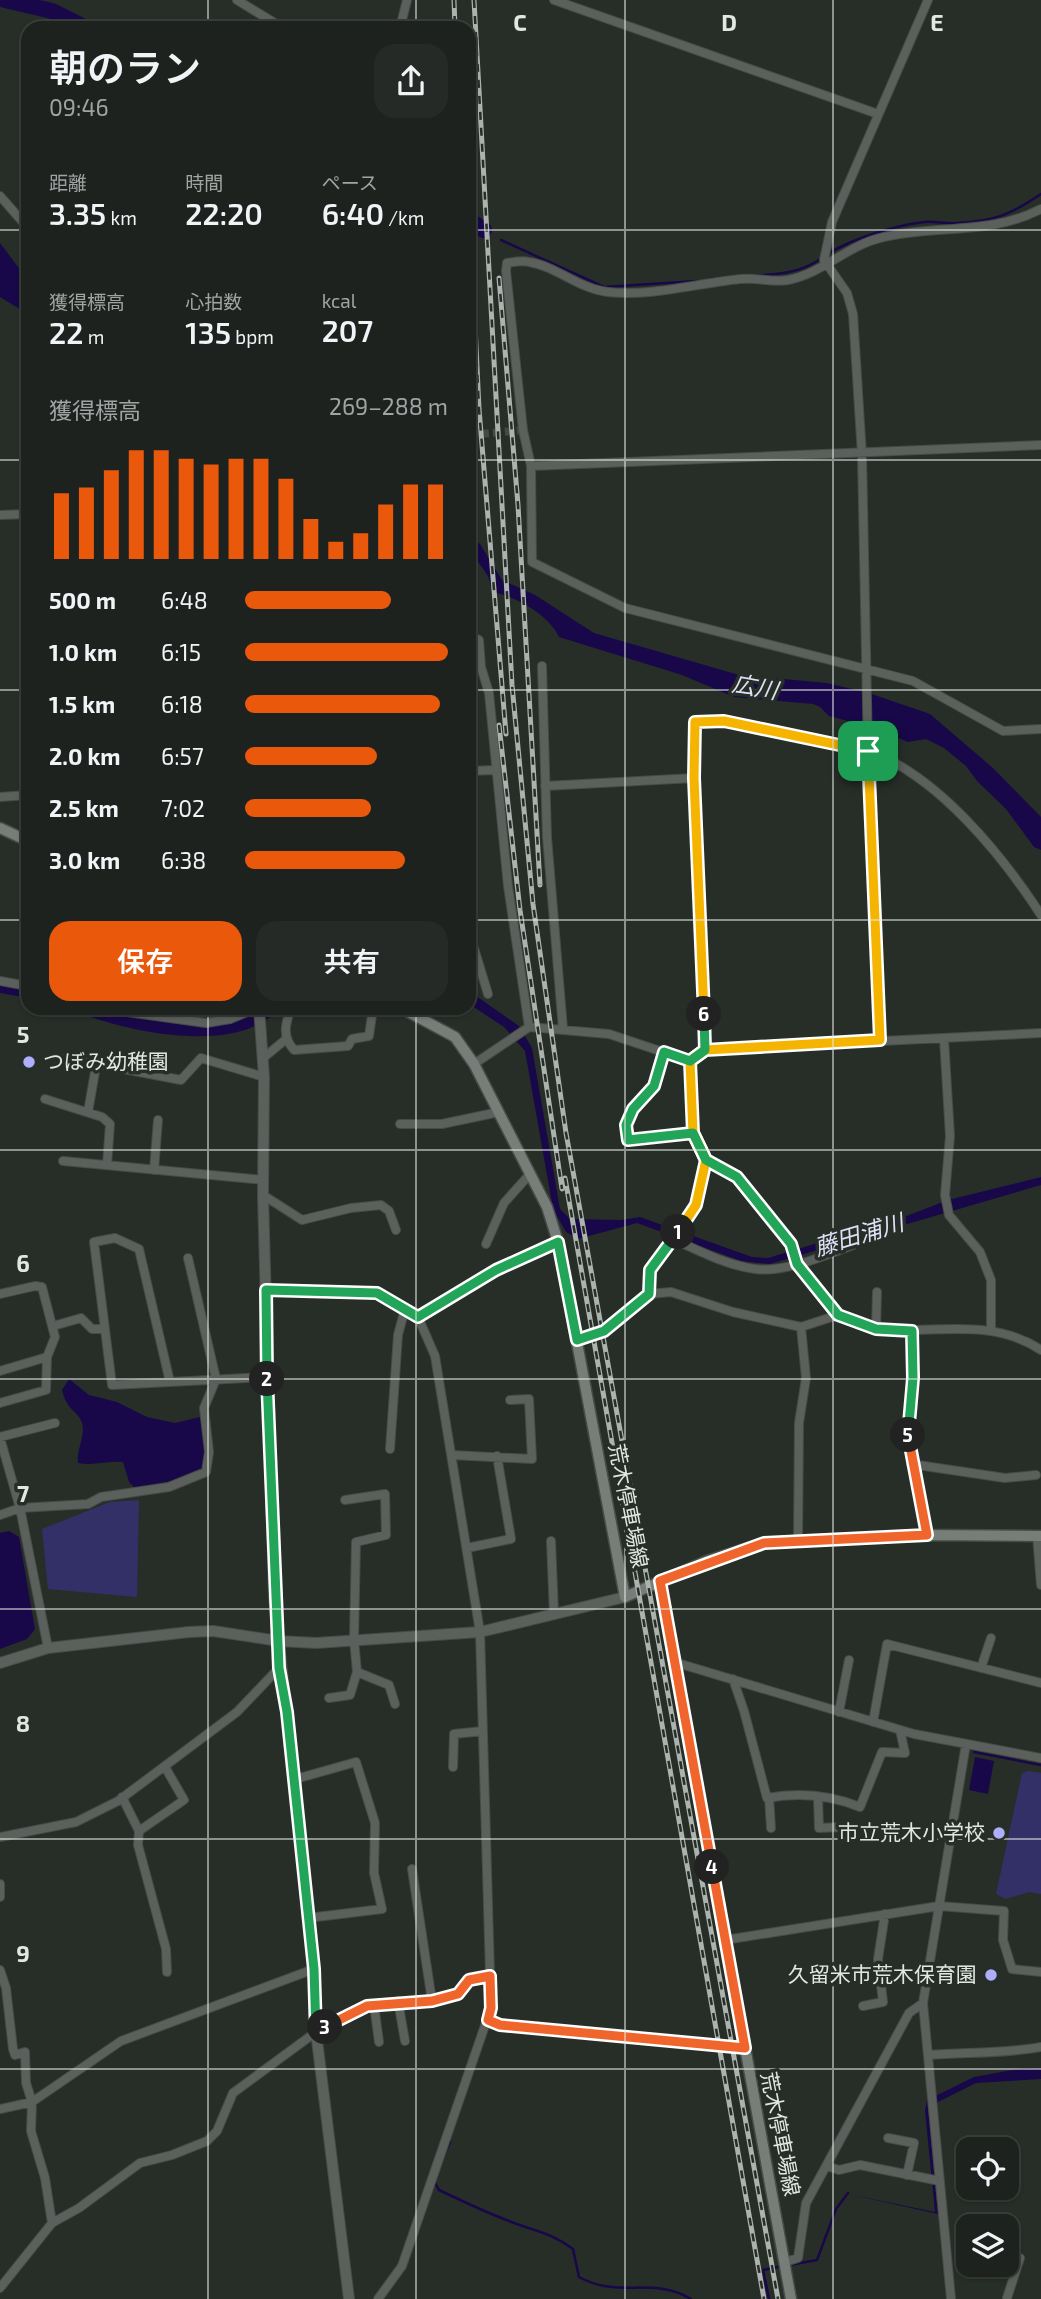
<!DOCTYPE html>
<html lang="ja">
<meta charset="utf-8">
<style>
body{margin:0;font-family:"Exo 2","Noto Sans JP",sans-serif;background:#252a27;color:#f1f3f6;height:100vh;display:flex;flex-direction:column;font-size:26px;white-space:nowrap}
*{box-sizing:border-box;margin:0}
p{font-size:23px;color:#a0a4a4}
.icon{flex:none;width:38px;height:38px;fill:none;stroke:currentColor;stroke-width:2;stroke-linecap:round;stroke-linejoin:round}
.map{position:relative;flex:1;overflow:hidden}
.details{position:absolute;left:21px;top:21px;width:455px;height:994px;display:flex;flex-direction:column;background:#1d221e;border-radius:21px;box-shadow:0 2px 5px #0004,0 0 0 2px #3b3f3c}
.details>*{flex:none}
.controls{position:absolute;left:956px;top:2137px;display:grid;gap:14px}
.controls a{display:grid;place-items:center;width:63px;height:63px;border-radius:14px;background:#1d221e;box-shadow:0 2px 5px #0004,0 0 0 2px #3b3f3c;font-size:35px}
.pin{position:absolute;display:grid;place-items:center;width:60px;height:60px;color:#fff;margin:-30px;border-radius:14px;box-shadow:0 4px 10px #0006}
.km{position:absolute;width:35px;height:35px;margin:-18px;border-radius:50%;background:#222;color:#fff;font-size:19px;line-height:35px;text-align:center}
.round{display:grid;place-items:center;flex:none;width:74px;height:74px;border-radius:21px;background:#252a27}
.head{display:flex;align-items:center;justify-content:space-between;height:119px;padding:0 28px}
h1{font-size:38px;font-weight:600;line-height:52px}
.metrics{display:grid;grid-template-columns:repeat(3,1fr);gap:10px;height:119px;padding:7px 28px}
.metrics div{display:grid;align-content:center}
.metrics b{font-size:30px;font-weight:600}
.metrics small{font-size:19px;font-weight:400}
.metrics p{font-size:19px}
.chart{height:196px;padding:14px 28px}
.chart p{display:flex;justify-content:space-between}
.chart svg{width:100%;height:126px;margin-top:7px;stroke:#ea580c;stroke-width:6}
.primary-button{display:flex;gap:14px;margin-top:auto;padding:14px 28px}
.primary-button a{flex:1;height:80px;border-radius:21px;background:#ea580c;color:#fff;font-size:28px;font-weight:600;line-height:80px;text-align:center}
.primary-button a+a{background:#252a27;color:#f1f3f6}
ul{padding:0 28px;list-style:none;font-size:23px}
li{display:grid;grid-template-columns:112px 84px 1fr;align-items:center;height:52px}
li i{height:18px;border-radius:9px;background:#ea580c}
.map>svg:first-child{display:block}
</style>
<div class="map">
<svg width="1041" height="2299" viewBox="0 0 1041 2299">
<rect width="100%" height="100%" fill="#272e28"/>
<path fill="#333068" d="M139,1500L137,1597L48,1589L42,1529L110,1502Z
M1028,1771L1041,1773V1894L1029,1892L1006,1899L996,1894L1022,1773Z"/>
<path fill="#180849" d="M0,243L28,280V314L0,297Z
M469,535L480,544L502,580L535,595L594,633L739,675L827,683L869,693L930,714L993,768L1041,817V850L1034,847L1006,809L977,781L966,766L944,748L926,739L908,742L874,728L829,716L820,707L813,704L734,697L682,675L559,637C549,615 517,597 493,592L488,576L469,549Z
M0,985L28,990V998L0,993Z
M469,991L519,1026L532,1048L560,1209L570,1219L621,1220L640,1217L752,1257L768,1258L904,1217L948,1200L1041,1177V1185L770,1264L741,1261L637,1223L578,1239L566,1232L553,1209L525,1051L504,1027L469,1004Z
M68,1008C116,1008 163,1028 212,1025C236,1024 256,1008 279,1008C240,1058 118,1031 68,1008Z
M69,1379L89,1395L117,1402L147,1417L175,1423L200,1417L207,1465L182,1479L135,1488L129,1482L123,1462C107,1461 93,1466 78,1463C76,1451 86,1434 82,1423C78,1410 67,1412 62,1390Z
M9,1531L19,1537L35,1629L27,1639L0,1649V1533Z
M975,1757L994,1761L988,1794L969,1790Z
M1024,2068L1041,2069V2079L976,2083L928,2107L938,2214L848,2194L935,2212L925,2111L927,2100L974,2077Z"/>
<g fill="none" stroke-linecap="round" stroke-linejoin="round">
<path stroke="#180849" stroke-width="2.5" d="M501,240L604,287L697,281
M827,254C855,238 892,226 924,222C935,221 946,224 957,223C995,221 1010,215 1041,194
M711,279C749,272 788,282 822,258
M974,1752L1041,1765
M444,2155L450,2142
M434,2181L439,2190C462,2201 485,2212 509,2221C533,2231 551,2232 573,2249L579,2277C618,2299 654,2276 691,2299
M789,2265L817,2260L836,2209L848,2193
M769,2299L763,2270L783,2266"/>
<path stroke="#180849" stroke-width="16" d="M5,0L52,11L86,28
M469,220L484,230"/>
<path stroke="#434a44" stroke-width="8" stroke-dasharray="8 4" stroke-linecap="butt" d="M469,435L523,430"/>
<g stroke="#454c46" stroke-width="10">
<path id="minor" d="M237,0L283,28
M554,0L878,114
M400,28L407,0
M0,196L28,228
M1041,209C989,236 935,224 880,238C847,246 823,273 788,280C773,283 756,277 740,279C699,283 649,297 608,292C579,289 556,266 529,262C522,260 514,262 507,263L506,271L523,430L531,466L532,562L625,608L913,681L1003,731L1041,729
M469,448L473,514H469
M531,466L1041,445
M0,515L28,514
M469,635L479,640L481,667L489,693L508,886L529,1027
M542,666L547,837L563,1029
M469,771L495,770
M545,786L694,778
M0,797L28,795
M469,932L488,994
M0,981L28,986
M98,1008L206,1023L230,1019L257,1008
M291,1008C285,1025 282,1036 294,1050L348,1046L352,1039L369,1036L373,1008
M944,1039L950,1136L945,1195L949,1215L980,1252L991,1280V1329
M880,1040L868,751L862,455L853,314L847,293L824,260L832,222L928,0
M705,1050L694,778L695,722C731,722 760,728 795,736C819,741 846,743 869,751C938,776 1002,855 1041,915
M664,1052L654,1086L633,1109L626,1125L628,1140L693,1133
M66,1058L181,1080L201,1058L264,1077
M262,1059L285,1040
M690,1061L705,1050L1041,1033
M474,1064L529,1027L609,1034L690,1061
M45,1099L102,1117L110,1124L107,1165
M88,1112L96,1066
M400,1124H442L499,1112
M706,1160L737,1177L791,1244L797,1264L838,1315L876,1329L890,1330C943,1332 994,1319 1041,1350
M63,1161L264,1180
M154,1170L158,1120
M263,1195L302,1220L351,1208L381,1205L389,1211L396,1230
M673,1239C699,1251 726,1265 755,1269C789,1274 842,1248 875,1237
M486,1244L504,1203L530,1174
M266,1290L377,1293L418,1317L435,1356L480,1632L491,2008L402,2266L378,2299
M0,1294L35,1286L42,1287L55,1337L47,1357L46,1390L0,1403
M649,1294L650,1270L696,1205L704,1178L706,1160L693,1133L690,1061
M418,1317L496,1270L558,1242
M53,1326L81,1318L92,1329H105
M876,1329L877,1292
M912,1331L913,1378L908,1435L927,1535
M577,1340L604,1331L649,1294L671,1292L733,1312L801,1327L838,1315
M0,1371L47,1357
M170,1382L139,1249L115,1238L94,1242L112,1385L267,1377
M0,1437L55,1423
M0,1438L20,1508L48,1648
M390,1449L398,1335L405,1309
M452,1455L532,1459L529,1399L510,1400
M911,1464L1005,1478L1036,1475
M345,1500L385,1494L386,1535L356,1542L354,1640L357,1672L389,1685L395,1704
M0,1515L20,1508L88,1504L101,1497L169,1487L206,1472L209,1452L204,1408L216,1379L188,1258
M1037,1535L1041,1585
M551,1541L554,1614
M798,1541L799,1423L806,1378L801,1327
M467,1548L511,1539L497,1456
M674,1662L914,1734L1041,1758
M981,1668L991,1638
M733,1679L744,1711L767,1798C799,1792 830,1795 860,1807L882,1752L905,1753L900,1730
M329,1698L350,1695L357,1672
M839,1712L849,1660
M873,1722L887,1644L1041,1683
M453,1767L454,1734L483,1731
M292,1780L356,1762L375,1823L374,1873L382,1909L308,1918
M122,1797L139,1831L138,1845L166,1949L167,1972
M769,1797L771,1828
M818,1797L819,1828L843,1827
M139,1831L184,1800L165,1767
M0,1837L76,1822L118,1801L237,1712L279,1668
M412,1869L432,2001
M0,1884V1897
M725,1940L939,1906L1004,1911L1003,1940L1012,1969L1041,1972
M0,1970L6,1988L13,2049L15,2055L25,2052L26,2083L32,2102L31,2131L45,2178L52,2223
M398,2001L405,2041
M374,2005L379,2042
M863,2006L883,2002L878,1959L885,1914
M488,2020L501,2025L745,2048
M928,2055C967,2052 1003,2054 1041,2047
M0,2109L32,2102L121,2041L314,1969
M888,2138L914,2143L907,2175
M827,2166L839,2170L860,2165L940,2181
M1006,2254L1020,2258L1007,2298
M785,2262L798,2258L806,2203L909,2013L923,2003
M0,2288L52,2223L79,2208L140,2163L172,2155L207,2141L217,2131L233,2093L316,2032L367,2005L432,2001L458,1994L469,1980L490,1976
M951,2299L923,2003L966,1744"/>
</g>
<g stroke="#454c46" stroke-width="12">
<path id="tertiary" d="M259,1008L264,1077L263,1195L274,1597L314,1969L316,2032L349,2299
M0,1663L48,1648L189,1632L213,1631L279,1641L316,1643L480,1632L625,1597"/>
</g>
<g stroke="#454c46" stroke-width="13">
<path id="secondary" d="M0,828L28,841
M401,1008L455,1037L474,1064L547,1207L558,1242L625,1597L707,1561L764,1543L927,1535L1041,1536
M660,1581L791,2299"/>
</g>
<use href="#minor" stroke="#5c605d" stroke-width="8"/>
<use href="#tertiary" stroke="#5c605d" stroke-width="10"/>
<use href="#secondary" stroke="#777d78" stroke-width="10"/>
<g stroke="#acb2ad" stroke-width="5">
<path id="rail" d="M454,0L455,28
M474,0L512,685L533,904L566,1133L778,2299
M469,199L479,409L506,734
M499,278L518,505L540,885
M499,725L520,910L562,1189
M565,1178L764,2299"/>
</g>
<use href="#rail" stroke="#272e28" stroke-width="2.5" stroke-dasharray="8" stroke-linecap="butt"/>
</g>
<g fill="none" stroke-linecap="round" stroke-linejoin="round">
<g stroke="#fff" stroke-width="14">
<path id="split-1" d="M678,1232L696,1205L706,1160L693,1133L690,1061L705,1050L880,1040L868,751"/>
</g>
<g stroke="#fff" stroke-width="14">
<path id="split-2" d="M267,1379L266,1290L377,1293L418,1317L496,1270L558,1242L577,1340L604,1331L649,1294L650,1270L678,1232"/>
</g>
<g stroke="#fff" stroke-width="14">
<path id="split-3" d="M267,1379L279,1668L287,1712L314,1969L316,2032L325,2027"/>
</g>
<g stroke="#fff" stroke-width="14">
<path id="split-4" d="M325,2027L367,2006L432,2001L458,1994L469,1980L490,1976L491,2008L488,2020L500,2025L745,2048L712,1867"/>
</g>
<g stroke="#fff" stroke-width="14">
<path id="split-5" d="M712,1867L660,1581L764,1543L927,1535L908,1435"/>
</g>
<g stroke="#fff" stroke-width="14">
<path id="split-6" d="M704,1014L705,1050L690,1061L664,1052L654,1086L633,1109L626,1125L628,1140L693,1133L706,1160L737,1177L791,1244L797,1264L838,1315L876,1329L912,1331L913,1378L908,1435"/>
</g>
<g stroke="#fff" stroke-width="14">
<path id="split-7" d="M704,1014L694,778L695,722L724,721L868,751"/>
</g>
<use href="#split-1" stroke="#f5b400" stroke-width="9"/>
<use href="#split-2" stroke="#22a559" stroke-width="9"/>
<use href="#split-3" stroke="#22a559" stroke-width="9"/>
<use href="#split-4" stroke="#f0652b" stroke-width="9"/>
<use href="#split-5" stroke="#f0652b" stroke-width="9"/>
<use href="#split-6" stroke="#22a559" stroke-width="9"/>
<use href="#split-7" stroke="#f5b400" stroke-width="9"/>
</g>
<path fill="none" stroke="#e2e7e3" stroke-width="2" stroke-opacity="0.55" d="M208,0V28M416,0V28M625,0V2299M833,0V2299M0,230H28M469,230H1041M0,460H28M469,460H1041M0,690H28M469,690H1041M0,920H28M469,920H1041M208,1008V2299M416,1008V2299M0,1150H1041M0,1379H1041M0,1609H1041M0,1839H1041M0,2069H1041"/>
<g fill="#aeaefb" stroke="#272e28" stroke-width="2.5">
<circle cx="29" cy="1062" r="7"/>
<circle cx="999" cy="1833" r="7"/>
<circle cx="991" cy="1975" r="7"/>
</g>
<g text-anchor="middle" stroke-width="7" stroke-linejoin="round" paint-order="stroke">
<g font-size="21" fill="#e2e7e3" stroke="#272e28" text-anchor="end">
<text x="43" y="1069" text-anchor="start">つぼみ幼稚園</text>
<text x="985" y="1840">市立荒木小学校</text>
<text x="977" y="1982">久留米市荒木保育園</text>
</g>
<g font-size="21" fill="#e2e7e3" stroke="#272e28">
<text transform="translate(628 1506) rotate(79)" y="7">荒木停車場線</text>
<text transform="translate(780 2134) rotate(79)" y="7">荒木停車場線</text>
</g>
<g font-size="23" font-style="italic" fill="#e0e1f6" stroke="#272e28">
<text transform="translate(755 687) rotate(10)" y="8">広川</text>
<text transform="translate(859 1235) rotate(-17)" y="8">藤田浦川</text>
</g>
</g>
<g font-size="23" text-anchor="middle" font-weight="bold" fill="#e2e7e3" stroke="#272e28" stroke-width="7" stroke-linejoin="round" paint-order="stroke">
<text x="520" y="31">C</text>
<text x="729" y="31">D</text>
<text x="937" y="31">E</text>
<text x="23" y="1043">5</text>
<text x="23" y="1272">6</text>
<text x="23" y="1502">7</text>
<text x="23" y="1732">8</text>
<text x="23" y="1962">9</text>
</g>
</svg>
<div class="controls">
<a><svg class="icon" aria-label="locate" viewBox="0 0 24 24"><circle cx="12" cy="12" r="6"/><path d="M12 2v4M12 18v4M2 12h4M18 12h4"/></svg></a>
<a><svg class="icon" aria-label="layers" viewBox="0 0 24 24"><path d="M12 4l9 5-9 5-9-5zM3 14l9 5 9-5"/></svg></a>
</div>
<div class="pin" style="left:868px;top:751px;background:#1e9e55"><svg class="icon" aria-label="arrive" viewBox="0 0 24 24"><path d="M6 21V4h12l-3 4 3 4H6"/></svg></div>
<b class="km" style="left:678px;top:1232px">1</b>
<b class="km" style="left:267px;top:1379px">2</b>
<b class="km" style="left:325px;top:2027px">3</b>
<b class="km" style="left:712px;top:1867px">4</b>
<b class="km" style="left:908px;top:1435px">5</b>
<b class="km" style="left:704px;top:1014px">6</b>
<section class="details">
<div class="head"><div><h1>朝のラン</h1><p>09:46</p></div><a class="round"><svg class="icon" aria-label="share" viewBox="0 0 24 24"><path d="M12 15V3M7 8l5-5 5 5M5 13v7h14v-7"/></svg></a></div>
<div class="metrics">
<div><p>距離</p><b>3.35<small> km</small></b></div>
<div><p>時間</p><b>22:20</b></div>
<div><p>ペース</p><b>6:40<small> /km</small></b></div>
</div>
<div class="metrics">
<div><p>獲得標高</p><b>22<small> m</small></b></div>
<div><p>心拍数</p><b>135<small> bpm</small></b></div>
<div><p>kcal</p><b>207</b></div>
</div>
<div class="chart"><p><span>獲得標高</span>269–288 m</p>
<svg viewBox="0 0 160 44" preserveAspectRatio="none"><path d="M5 44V21M15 44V19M25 44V13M35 44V6M45 44V6M55 44V9M65 44V11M75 44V9M85 44V9M95 44V16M105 44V30M115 44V38M125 44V35M135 44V25M145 44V18M155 44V18"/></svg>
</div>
<ul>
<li><b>500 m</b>6:48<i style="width:72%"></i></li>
<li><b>1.0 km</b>6:15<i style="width:100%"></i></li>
<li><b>1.5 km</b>6:18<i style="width:96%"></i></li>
<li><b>2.0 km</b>6:57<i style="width:65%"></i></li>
<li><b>2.5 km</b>7:02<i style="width:62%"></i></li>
<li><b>3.0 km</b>6:38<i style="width:79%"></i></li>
</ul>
<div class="primary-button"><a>保存</a><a>共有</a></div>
</section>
</div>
